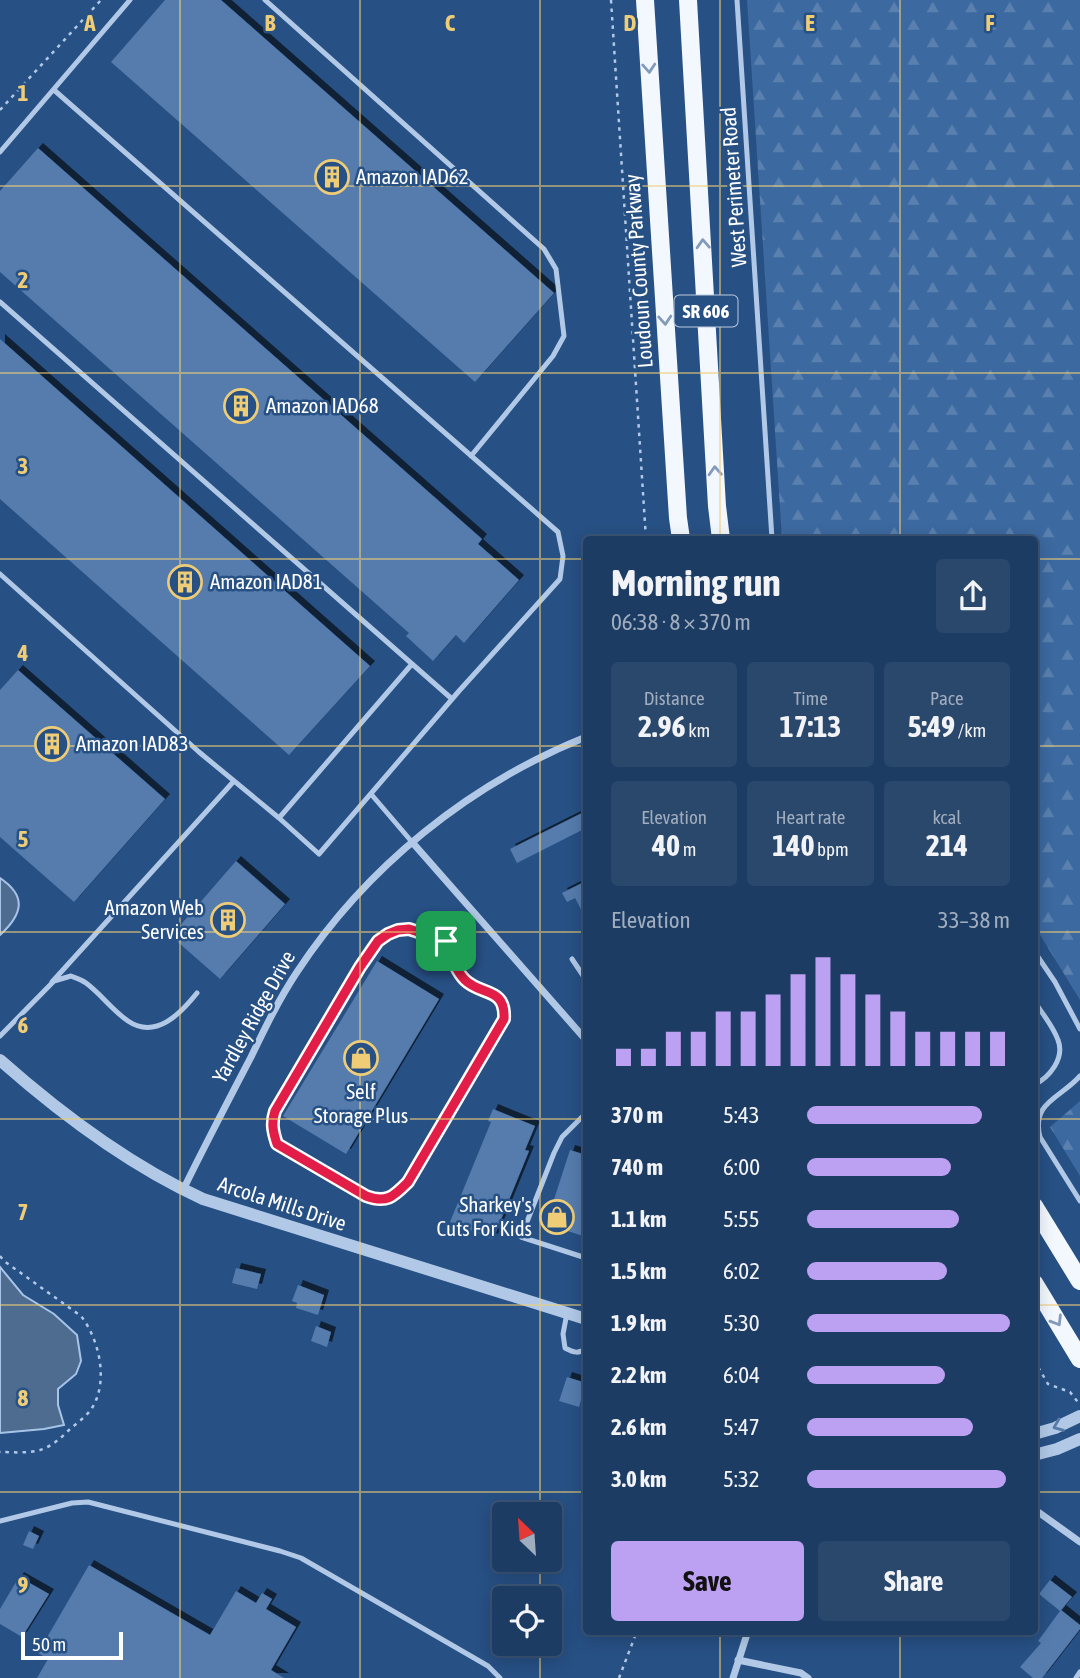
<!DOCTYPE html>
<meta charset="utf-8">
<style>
body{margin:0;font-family:"Asap Condensed",sans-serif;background:#2a476c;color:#f1f3f6;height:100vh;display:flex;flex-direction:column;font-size:26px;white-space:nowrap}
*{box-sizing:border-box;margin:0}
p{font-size:23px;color:#a0adbe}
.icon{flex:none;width:38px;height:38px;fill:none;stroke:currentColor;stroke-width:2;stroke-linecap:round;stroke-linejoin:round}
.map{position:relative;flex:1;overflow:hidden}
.drawer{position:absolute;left:583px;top:536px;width:455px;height:1099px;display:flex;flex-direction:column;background:#1d3c63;border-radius:7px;box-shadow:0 4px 18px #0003,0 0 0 2px #3b5678}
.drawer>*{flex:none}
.needle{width:46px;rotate:335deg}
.controls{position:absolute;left:492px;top:1502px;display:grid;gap:14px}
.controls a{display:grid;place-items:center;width:70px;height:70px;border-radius:7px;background:#1d3c63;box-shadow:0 4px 18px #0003,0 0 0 2px #3b5678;font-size:35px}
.scale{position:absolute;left:21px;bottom:18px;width:102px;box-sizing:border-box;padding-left:7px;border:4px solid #fff;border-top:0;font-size:19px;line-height:24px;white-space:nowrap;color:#fff;-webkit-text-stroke:5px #275084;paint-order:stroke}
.pin{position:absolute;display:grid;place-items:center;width:60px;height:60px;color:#fff;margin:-30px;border-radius:14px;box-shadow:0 4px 10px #0006}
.round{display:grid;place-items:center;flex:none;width:74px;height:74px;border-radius:7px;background:#2a476c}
.head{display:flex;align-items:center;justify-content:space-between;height:119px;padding:0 28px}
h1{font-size:38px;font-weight:700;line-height:52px}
.metrics{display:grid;grid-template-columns:repeat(3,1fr);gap:10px;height:119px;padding:7px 28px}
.metrics div{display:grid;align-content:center;border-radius:7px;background:#2a476c;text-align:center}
.metrics b{font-size:30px;font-weight:700}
.metrics small{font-size:19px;font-weight:400}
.metrics p{font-size:19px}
.chart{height:196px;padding:14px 28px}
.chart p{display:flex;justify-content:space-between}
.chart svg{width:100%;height:126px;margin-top:7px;stroke:#bca0f2;stroke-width:6}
.cta{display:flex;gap:14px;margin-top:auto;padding:14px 28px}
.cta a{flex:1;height:80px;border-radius:7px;background:#bca0f2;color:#111;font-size:28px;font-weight:700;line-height:80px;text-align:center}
.cta a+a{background:#2a476c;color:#f1f3f6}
ul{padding:0 28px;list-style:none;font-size:23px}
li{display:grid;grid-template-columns:112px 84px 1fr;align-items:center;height:52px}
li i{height:18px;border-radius:9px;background:#bca0f2}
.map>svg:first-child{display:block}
</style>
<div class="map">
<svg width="1080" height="1678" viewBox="0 0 1080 1678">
<defs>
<pattern id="forest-firs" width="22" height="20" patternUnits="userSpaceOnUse" patternTransform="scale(1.75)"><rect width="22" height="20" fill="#3c69a0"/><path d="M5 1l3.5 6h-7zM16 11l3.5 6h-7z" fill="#5980ae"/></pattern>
<filter id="shadow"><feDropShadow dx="5" dy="-5" stdDeviation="0" flood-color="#0009"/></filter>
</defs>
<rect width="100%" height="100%" fill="#275084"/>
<path fill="url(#forest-firs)" d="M747,0H1080V1000L1034,925V539H782Z
M1080,1101V1176L1050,1127Z"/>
<path fill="#4e6b90" stroke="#a6c4e7" stroke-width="2" d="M0,878C27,896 23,914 0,935Z
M0,1267L23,1295L54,1314L77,1335L81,1361L76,1374L58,1389V1405L64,1425L44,1429L0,1433Z"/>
<path fill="#547bad" filter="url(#shadow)" d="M165,0H221L554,293L475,382L111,62Z
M38,148L482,539L478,544L519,580L464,643L456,635L433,661L406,636L409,633L0,272V191Z
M0,339L370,666L289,755L0,499Z
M18,670L165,799L74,902L0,837V690Z
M586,811V828L517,863L510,849Z
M236,861L285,904L220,979L171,936Z
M586,881V919L575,898L567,902L562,893Z
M377,961L439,999L346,1154L283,1116Z
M493,1109L535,1126L525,1150L529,1151L493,1239L450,1222L491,1122L488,1121Z
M570,1150L586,1155V1237L546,1224Z
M236,1268L261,1274L257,1289L232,1283Z
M298,1285L324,1295L318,1315L296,1308L297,1303L292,1301Z
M316,1326L331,1332L327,1347L311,1341Z
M567,1377L586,1383L579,1407L559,1401Z
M29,1531L39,1536L33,1549L23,1545Z
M89,1565L210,1635L236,1591L256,1603L262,1593L272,1599L266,1609L296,1627L271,1670L284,1678H37L48,1659L38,1653Z
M19,1577L49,1594L22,1637L0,1624V1609Z
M1050,1580L1072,1597L1061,1610L1080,1625V1629L1042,1678H1033L1020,1667L1041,1643L1038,1641L1060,1611L1039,1594Z"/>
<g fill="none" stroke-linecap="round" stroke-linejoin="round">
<path stroke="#b1c9e7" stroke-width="2.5" stroke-dasharray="3.5 5" stroke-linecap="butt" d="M611,0L646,539
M0,110L101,0
M0,1256L4,1261L81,1316C99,1339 109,1381 92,1408C87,1416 77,1423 69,1430C61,1438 53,1445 43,1449C31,1454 13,1452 0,1452
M1034,1360L1048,1384L1070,1392L1080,1405
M619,1678L637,1631"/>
<path stroke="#b1c9e7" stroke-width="5" d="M265,0L544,249L556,269L564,336L553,356L471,456
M737,0L772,539
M54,90L558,532L563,556L560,579L459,691L319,854L279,818L412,664
M0,152L130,0
M0,302L452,699
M0,574L199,752L279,818
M371,794L412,842
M446,941C451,954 455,970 465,980C481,996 505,987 504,1019L408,1182C394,1196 387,1204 366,1196L277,1144C273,1132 272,1123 275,1110L360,967L378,941L398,930L409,929L446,941L453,937L475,914
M1034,951L1055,982L1080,1029
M572,959L586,980
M52,982L234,781
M1034,1001C1042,1013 1053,1026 1058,1040C1065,1058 1050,1077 1034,1085
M0,1036L54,981L71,976C76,978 82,980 86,983C101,994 112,1010 128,1021C156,1040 181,1013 197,993
M1080,1076C1061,1098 1031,1102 1040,1137L1080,1201
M586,1113L562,1137L554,1153L521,1237L586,1258
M567,1313L563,1334L565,1348C574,1353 579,1354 586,1348
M0,1521L72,1503L88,1502L280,1551L301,1558L488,1666L500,1678
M1076,1678L1080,1672"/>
<path stroke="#b1c9e7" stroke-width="7" d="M412,842L586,1040
M183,1190C205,1145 228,1101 251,1057C265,1028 279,999 297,972C366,867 469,784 586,737
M1034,1509L1080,1542
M738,1660L801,1673L808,1678
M733,1678L748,1631"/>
<path stroke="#b1c9e7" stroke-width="12" d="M0,1060C61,1114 129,1165 203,1199L586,1319
M1034,1434L1055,1428L1080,1416
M1034,1455L1057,1449L1080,1439"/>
<path stroke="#f3f7fe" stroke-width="18" d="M645,0L678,518L681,539
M688,0L717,506L721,539
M1034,1206L1080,1281
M1034,1283L1080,1359"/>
</g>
<defs><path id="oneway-chevron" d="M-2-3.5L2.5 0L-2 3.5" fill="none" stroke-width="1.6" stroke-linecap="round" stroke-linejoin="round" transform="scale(1.75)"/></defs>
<g stroke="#839bbb">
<use href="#oneway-chevron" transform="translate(649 68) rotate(86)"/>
<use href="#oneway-chevron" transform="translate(703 244) rotate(-93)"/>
<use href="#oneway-chevron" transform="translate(665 320) rotate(86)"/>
<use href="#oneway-chevron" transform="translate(715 471) rotate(-93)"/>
<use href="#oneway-chevron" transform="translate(1057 1321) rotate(59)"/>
</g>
<use stroke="#577aa7" href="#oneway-chevron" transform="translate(1058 1426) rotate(158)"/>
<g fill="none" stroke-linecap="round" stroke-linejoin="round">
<g stroke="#fff" stroke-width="14">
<path id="route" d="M409,929L446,941C451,954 455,970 465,980C481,996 506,987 504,1019L408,1182C394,1196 387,1204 366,1196L277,1144C273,1132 271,1123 275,1111L360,967L378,941L388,934L398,930Z"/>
</g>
<use href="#route" stroke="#e11d48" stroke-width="9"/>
</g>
<path fill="none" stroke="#efcd77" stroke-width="2" stroke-opacity="0.55" d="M180,0V1678M360,0V1678M540,0V1514M720,0V539M900,0V539M0,186H1080M0,373H1080M0,559H586M1034,559H1080M0,746H586M1034,746H1080M0,932H586M1034,932H1080M0,1119H586M1034,1119H1080M0,1305H586M1034,1305H1080M0,1492H586M1034,1492H1080M540,1559V1598M720,1631V1678M900,1631V1678M540,1643V1678"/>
<defs>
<g id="building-ring" transform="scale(1.75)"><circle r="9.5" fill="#275084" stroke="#efcd77" stroke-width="1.5"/><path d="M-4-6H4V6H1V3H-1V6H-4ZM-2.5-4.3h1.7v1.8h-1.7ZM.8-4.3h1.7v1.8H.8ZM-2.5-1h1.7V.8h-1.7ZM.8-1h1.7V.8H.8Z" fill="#efcd77"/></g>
<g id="shop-ring" transform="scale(1.75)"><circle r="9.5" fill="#275084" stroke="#efcd77" stroke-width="1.5"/><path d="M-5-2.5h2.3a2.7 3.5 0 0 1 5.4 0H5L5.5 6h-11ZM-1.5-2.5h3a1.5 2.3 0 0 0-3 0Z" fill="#efcd77"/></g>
</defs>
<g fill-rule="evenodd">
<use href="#building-ring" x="332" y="177"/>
<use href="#building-ring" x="241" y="406"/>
<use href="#building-ring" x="185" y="582"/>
<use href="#building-ring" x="52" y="744"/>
<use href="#building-ring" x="228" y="920"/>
<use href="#shop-ring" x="361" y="1058"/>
<use href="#shop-ring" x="557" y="1217"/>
</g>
<g text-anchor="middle" stroke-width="5" stroke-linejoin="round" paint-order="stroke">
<rect fill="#275084" stroke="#becada" stroke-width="2" x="674.5" y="295.5" width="63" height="31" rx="5"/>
<g font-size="19" font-weight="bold" fill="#fff">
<text x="706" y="318">SR 606</text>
</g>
<g font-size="21" fill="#fff" stroke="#275084" text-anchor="start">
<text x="356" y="184">Amazon IAD62</text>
<text x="266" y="413">Amazon IAD68</text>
<text x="210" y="589">Amazon IAD81</text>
<text x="76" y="751">Amazon IAD83</text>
<text x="204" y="915" text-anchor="end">Amazon Web<tspan x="204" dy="24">Services</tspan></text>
<text x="361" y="1099" text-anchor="middle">Self<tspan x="361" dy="24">Storage Plus</tspan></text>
<text x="532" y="1212" text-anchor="end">Sharkey's<tspan x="532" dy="24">Cuts For Kids</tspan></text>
</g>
<g font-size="21" fill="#fff" stroke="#275084">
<text transform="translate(734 187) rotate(-94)" y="7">West Perimeter Road</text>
<text transform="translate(639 271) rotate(-94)" y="7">Loudoun County Parkway</text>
<text transform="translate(254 1017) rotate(-61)" y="7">Yardley Ridge Drive</text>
<text transform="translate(282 1204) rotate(18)" y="7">Arcola Mills Drive</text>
</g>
</g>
<g font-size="23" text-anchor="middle" font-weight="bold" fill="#efcd77" stroke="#275084" stroke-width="5" stroke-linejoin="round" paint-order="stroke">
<text x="90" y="31">A</text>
<text x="270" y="31">B</text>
<text x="450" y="31">C</text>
<text x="630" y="31">D</text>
<text x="810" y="31">E</text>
<text x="990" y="31">F</text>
<text x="23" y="101">1</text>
<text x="23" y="288">2</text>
<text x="23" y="474">3</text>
<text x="23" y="661">4</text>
<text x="23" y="847">5</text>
<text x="23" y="1033">6</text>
<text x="23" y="1220">7</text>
<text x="23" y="1406">8</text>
<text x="23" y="1593">9</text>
</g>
</svg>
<div class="controls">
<a><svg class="needle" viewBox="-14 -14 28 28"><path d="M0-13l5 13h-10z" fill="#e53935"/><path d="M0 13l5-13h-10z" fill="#a0adbe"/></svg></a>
<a><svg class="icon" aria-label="locate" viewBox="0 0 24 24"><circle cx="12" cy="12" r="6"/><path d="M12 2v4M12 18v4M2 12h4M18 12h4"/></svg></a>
</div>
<div class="scale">50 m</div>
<div class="pin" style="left:446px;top:941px;background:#1e9e55"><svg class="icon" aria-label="arrive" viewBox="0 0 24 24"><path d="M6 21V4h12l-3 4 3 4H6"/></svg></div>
<section class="drawer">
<div class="head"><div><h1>Morning run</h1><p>06:38 · 8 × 370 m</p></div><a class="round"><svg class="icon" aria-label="share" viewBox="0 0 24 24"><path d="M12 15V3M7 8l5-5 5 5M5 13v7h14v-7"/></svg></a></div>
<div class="metrics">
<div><p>Distance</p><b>2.96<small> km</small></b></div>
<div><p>Time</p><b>17:13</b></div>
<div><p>Pace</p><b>5:49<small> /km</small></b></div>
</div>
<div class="metrics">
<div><p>Elevation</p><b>40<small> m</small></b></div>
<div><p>Heart rate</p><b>140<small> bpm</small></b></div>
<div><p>kcal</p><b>214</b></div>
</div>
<div class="chart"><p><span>Elevation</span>33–38 m</p>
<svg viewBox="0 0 160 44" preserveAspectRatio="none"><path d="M5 44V38M15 44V38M25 44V32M35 44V32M45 44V25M55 44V25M65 44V19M75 44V12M85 44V6M95 44V12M105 44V19M115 44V25M125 44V32M135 44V32M145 44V32M155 44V32"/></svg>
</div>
<ul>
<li><b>370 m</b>5:43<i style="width:86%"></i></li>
<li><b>740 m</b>6:00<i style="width:71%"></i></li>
<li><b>1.1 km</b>5:55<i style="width:75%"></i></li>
<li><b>1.5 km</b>6:02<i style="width:69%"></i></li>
<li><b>1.9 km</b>5:30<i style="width:100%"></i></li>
<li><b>2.2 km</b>6:04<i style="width:68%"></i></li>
<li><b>2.6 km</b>5:47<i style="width:82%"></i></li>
<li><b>3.0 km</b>5:32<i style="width:98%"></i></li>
</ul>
<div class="cta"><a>Save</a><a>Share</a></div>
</section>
</div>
